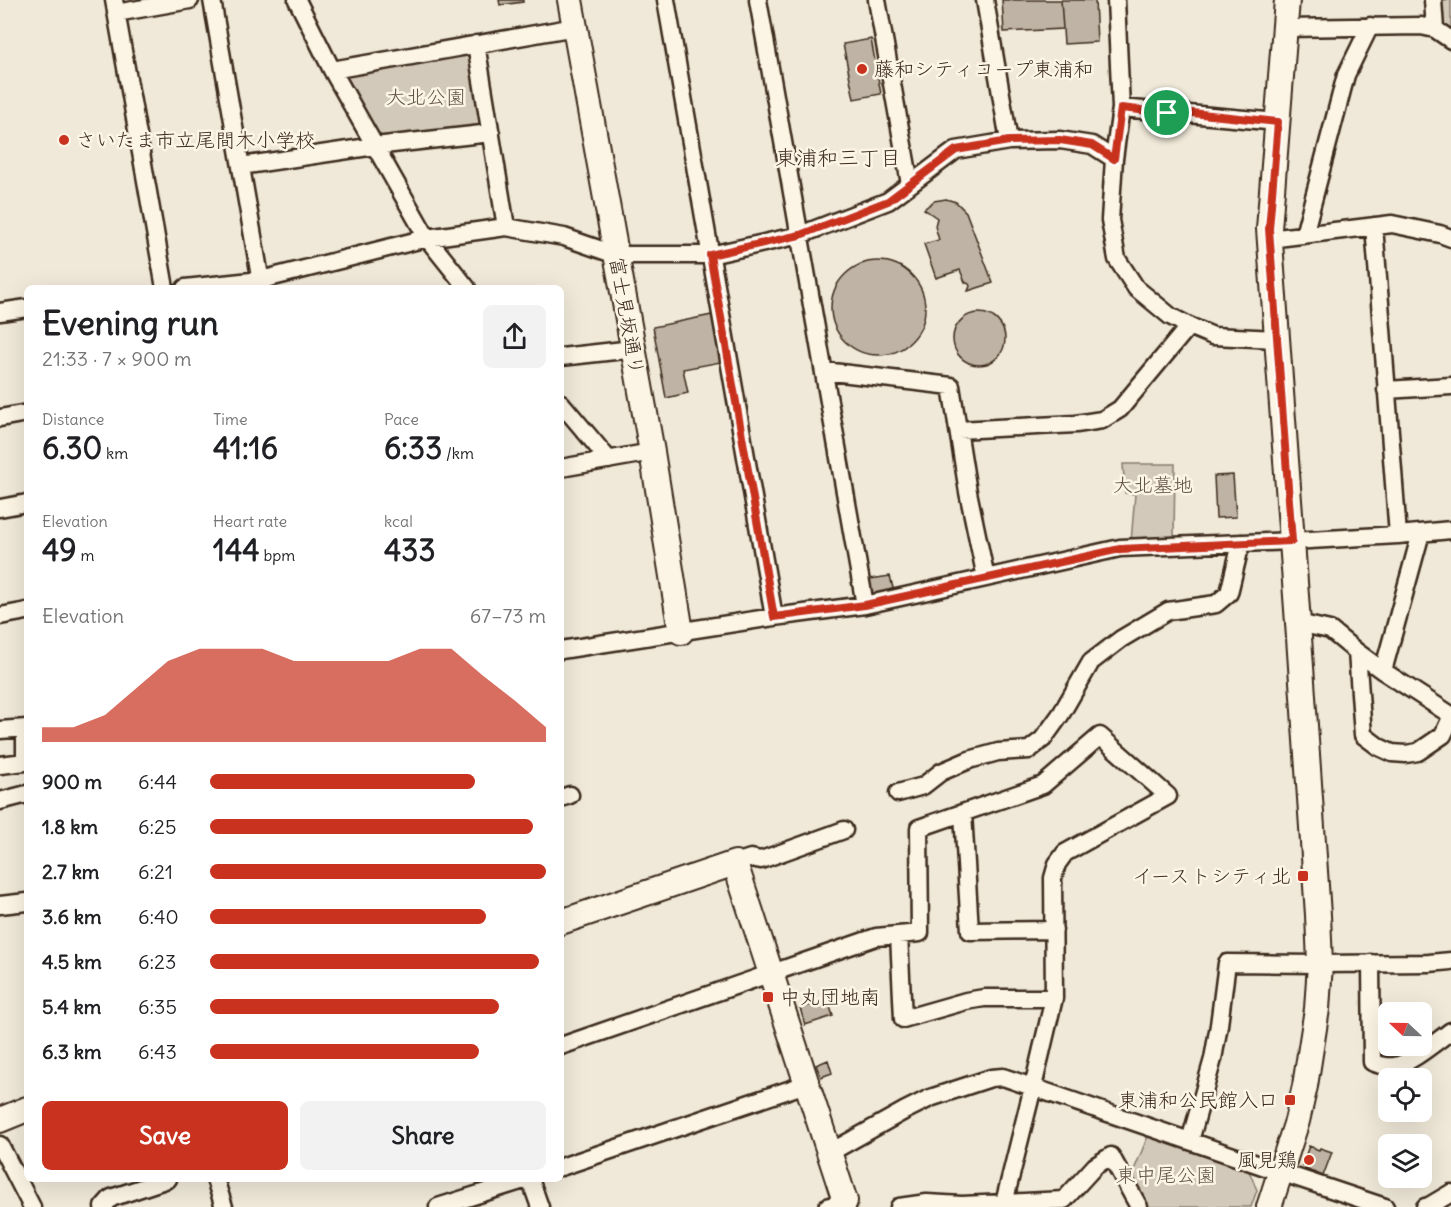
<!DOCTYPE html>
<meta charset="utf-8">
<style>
body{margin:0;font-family:Delius,"Klee One",sans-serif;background:#f2f2f2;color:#202124;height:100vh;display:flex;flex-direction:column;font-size:22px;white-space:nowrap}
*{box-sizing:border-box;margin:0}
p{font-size:20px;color:#757577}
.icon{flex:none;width:33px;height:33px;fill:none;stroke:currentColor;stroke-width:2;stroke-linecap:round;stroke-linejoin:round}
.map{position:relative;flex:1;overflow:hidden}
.details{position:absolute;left:24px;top:285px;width:540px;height:897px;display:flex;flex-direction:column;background:#fff;border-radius:9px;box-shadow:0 6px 24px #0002}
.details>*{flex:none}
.needle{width:39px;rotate:292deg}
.buttons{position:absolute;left:1378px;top:1002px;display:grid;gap:12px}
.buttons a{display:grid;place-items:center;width:54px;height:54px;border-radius:9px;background:#fff;box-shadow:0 6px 24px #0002;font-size:30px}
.pin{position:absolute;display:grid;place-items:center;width:51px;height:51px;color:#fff;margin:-26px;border:3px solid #fff;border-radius:50%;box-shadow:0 2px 6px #0007}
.round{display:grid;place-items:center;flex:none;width:63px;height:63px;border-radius:9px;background:#f2f2f2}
.head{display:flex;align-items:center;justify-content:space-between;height:102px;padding:0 18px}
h1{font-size:33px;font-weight:700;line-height:45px}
.figures{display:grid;grid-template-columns:repeat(3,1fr);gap:9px;height:102px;padding:6px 18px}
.figures div{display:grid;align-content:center}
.figures b{font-size:30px;font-weight:700}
.figures small{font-size:16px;font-weight:400}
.figures p{font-size:16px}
.chart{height:168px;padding:12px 18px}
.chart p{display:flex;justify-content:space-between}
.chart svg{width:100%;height:108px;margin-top:6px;fill:#c8321e;opacity:.7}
.cta{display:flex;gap:12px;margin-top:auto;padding:12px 18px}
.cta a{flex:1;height:69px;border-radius:9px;background:#c8321e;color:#fff;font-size:24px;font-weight:700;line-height:69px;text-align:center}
.cta a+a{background:#f2f2f2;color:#202124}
ul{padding:0 18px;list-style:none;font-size:20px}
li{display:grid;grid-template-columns:96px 72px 1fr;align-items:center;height:45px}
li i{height:15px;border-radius:8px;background:#c8321e}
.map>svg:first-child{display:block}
</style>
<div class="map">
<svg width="1451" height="1207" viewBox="0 0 1451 1207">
<rect width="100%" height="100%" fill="#f0e9d9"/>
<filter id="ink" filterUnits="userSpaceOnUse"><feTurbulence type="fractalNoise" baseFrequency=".0167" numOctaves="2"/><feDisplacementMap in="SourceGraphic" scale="12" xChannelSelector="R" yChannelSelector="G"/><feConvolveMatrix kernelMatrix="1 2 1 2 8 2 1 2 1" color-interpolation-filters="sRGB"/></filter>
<g filter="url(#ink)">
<path fill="#d2c9ba" stroke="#867a6c" stroke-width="1.5" d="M1439,0H1451V34L1440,22Z
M464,53L469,57L480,119L477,129L381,140L344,80L345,75Z
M1123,464H1175L1174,539L1131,542L1135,494L1125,493Z
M1148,1136L1249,1171L1257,1190L1251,1207H1145L1130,1180Z"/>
<path fill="#beb3a4" stroke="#3b2a1e" stroke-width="1.5" d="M499,0H523V2L500,5Z
M1002,0H1061L1063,29L1004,32Z
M1061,0H1095L1097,42L1064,44Z
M871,39L881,94L854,99L843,44Z
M946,199L956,202L966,212L993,283L968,291L970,286L969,284L965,282L960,270L936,278L924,244L939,240L935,226L937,218L924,209L934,201Z
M831 308a47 47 0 1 1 94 0a47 47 0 1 1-94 0Z
M953 339a26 26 0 1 1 52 0a26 26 0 1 1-52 0Z
M712,315L721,362L683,369L688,393L666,398L653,327Z
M1233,475L1236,517L1216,518L1214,476Z
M890,576L894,592L877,595L871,591L870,579Z
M828,1000L833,1016L805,1025L800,1008Z
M828,1060L832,1073L821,1077L816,1065Z
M1309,1146L1319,1150L1320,1148L1332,1152L1323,1176L1305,1169L1306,1167L1302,1165Z"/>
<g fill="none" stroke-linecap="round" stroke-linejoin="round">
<g stroke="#3b2a1e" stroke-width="21">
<path id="street" d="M114,0L165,288
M212,0L262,288
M297,0L332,70L427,238L467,288
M666,0L774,617
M758,0L865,605
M877,0L910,184
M985,0L1009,141
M1116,0L1121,108L1114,159L1110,220L1117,259L1136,288L1170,316L1189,326L1213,336L1277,339
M1433,0L1435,29
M116,13L190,0
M1285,28L1421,26L1435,29L1451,40
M476,44L506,227
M332,70L575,27
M1121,108L1278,122
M241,166L375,146L491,133
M1374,226L1398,535
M1304,235L1346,75L1370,26
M1269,239L1392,224L1440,234L1451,238
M185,288L261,280L427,238L506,227L564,237L616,255H710L800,235L888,201L956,150L1009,141L1060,140L1092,145L1114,159
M0,312L27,308
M561,357L633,349
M824,371L951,386L968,492L986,578
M1386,390L1451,386
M561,403L609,460
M0,418L27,413
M958,430L1076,424L1102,420L1120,409L1189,326
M561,468L652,452
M0,508L27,503
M0,616L27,611
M1298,623L1330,630L1357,652L1383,671L1451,715
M561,650L774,617L865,605L1120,548L1292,541L1398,535L1451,530
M1357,652L1363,735L1379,747L1392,753L1406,754L1418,752L1443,735L1451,718
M1383,671L1421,533
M0,730L27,728
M0,765L25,762V728
M898,793L923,786L941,772L969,760L998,752L1029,750L1043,739L1061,714L1091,662L1121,639L1168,611L1216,604L1229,593L1241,543
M561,798L570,795
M0,801L27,794
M963,813L970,931L1054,930
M735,863L751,858L761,860L844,830
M0,905L27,902
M899,935L903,1019L966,1001L984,998H1054
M1371,963L1372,1062C1379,1065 1387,1067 1395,1066C1410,1064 1438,1040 1451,1031
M561,1046L876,937L920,933L919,828L1043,785L1100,736L1168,796L1065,853L1057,864L1053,878L1054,998L1033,1087L1004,1203
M1190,1141L1213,1059L1219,1025L1227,963L1320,964L1429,963L1451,961
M0,1145L32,1207
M829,1153L904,1111L930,1098L991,1078L1003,1077L1280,1172L1385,1207
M561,1167L806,1084
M215,1179L224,1207
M530,1179L540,1207
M103,1207L111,1198L168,1179
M438,1207L527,1179
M827,1207L845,1201L847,1207
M899,1207L927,1203L962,1205L1064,1200L1095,1166L1111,1156L1139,1207
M1425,1207L1429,1206L1451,1193"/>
</g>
<g stroke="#3b2a1e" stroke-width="28">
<path id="secondary" d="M570,0L652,452L681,632
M561,922L735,863L845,1201
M0,1120L27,1109
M1269,1207L1297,1121L1305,1086L1317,1009L1320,964L1318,915L1298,623L1269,229L1287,0"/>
</g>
<use href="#street" stroke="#fcf5e5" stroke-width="16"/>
<use href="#secondary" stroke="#fcf5e5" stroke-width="24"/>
</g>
</g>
<g fill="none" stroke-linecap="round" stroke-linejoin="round" filter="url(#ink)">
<g stroke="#fff" stroke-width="12">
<path id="route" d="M1121,108L1167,113H1192L1278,122L1269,229L1292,541L1120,549L865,605L774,617L710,255L800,235L888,201L956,150L1009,141L1060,140L1092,145L1114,159Z"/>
</g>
<use href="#route" stroke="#c8321e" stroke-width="8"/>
</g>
<g fill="#c8321e" stroke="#fcf5e5" stroke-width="2">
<circle cx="862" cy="69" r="6"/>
<circle cx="64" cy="140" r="6"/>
<rect x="1297" y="870" width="12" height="12" rx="3"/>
<rect x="762" y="991" width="12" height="12" rx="3"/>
<rect x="1284" y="1094" width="12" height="12" rx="3"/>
<circle cx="1309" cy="1160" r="6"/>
</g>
<g text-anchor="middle" stroke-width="5" stroke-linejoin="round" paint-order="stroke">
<g font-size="20" fill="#3b2a1e" stroke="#fcf5e5" text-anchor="start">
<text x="874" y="76">藤和シティコープ東浦和</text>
<text x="76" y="147">さいたま市立尾間木小学校</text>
<text x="1291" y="883" text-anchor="end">イーストシティ北</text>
<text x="780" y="1004">中丸団地南</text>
<text x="1278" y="1107" text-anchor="end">東浦和公民館入口</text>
<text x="1297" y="1167" text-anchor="end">風見鶏</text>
</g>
<g font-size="20" fill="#615245" stroke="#fcf5e5">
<text x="426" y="104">大北公園</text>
<text x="1153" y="492">大北墓地</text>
<text x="1166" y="1182">東中尾公園</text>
</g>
<g font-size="20" fill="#3b2a1e" stroke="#fcf5e5">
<text transform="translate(627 316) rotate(80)" y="7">富士見坂通り</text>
</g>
<g font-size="21" fill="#3b2a1e" stroke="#fcf5e5">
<text x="838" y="165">東浦和三丁目</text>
</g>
</g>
</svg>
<div class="buttons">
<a><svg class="needle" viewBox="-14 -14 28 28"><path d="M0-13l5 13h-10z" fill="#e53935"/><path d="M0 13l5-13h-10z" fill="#757577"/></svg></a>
<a><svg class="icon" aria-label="locate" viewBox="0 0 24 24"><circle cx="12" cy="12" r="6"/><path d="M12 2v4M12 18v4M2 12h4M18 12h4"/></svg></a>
<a><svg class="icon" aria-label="layers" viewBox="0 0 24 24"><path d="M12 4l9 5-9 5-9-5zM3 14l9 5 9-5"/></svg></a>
</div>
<div class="pin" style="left:1167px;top:113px;background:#1e9e55"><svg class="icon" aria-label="arrive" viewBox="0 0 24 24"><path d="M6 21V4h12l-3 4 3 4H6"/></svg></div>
<section class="details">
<div class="head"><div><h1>Evening run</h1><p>21:33 · 7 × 900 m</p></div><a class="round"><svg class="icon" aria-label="share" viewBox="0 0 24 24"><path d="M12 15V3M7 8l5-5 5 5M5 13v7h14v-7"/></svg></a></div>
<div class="figures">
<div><p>Distance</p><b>6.30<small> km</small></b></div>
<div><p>Time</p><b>41:16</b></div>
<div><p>Pace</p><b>6:33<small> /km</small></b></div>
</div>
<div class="figures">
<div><p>Elevation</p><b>49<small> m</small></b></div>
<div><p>Heart rate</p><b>144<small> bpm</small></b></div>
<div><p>kcal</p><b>433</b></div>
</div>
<div class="chart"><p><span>Elevation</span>67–73 m</p>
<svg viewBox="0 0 160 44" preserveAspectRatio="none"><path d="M0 44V38L10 38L20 33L30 22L40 11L50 6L60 6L70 6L80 11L90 11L100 11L110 11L120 6L130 6L140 17L150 27L160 38V44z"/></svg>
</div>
<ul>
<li><b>900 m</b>6:44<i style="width:79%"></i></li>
<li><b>1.8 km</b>6:25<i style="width:96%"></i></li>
<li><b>2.7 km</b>6:21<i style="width:100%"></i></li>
<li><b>3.6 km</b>6:40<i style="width:82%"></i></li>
<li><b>4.5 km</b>6:23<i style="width:98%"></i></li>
<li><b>5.4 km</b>6:35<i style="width:86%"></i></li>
<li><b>6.3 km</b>6:43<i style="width:80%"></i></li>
</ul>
<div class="cta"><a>Save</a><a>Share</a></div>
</section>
</div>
